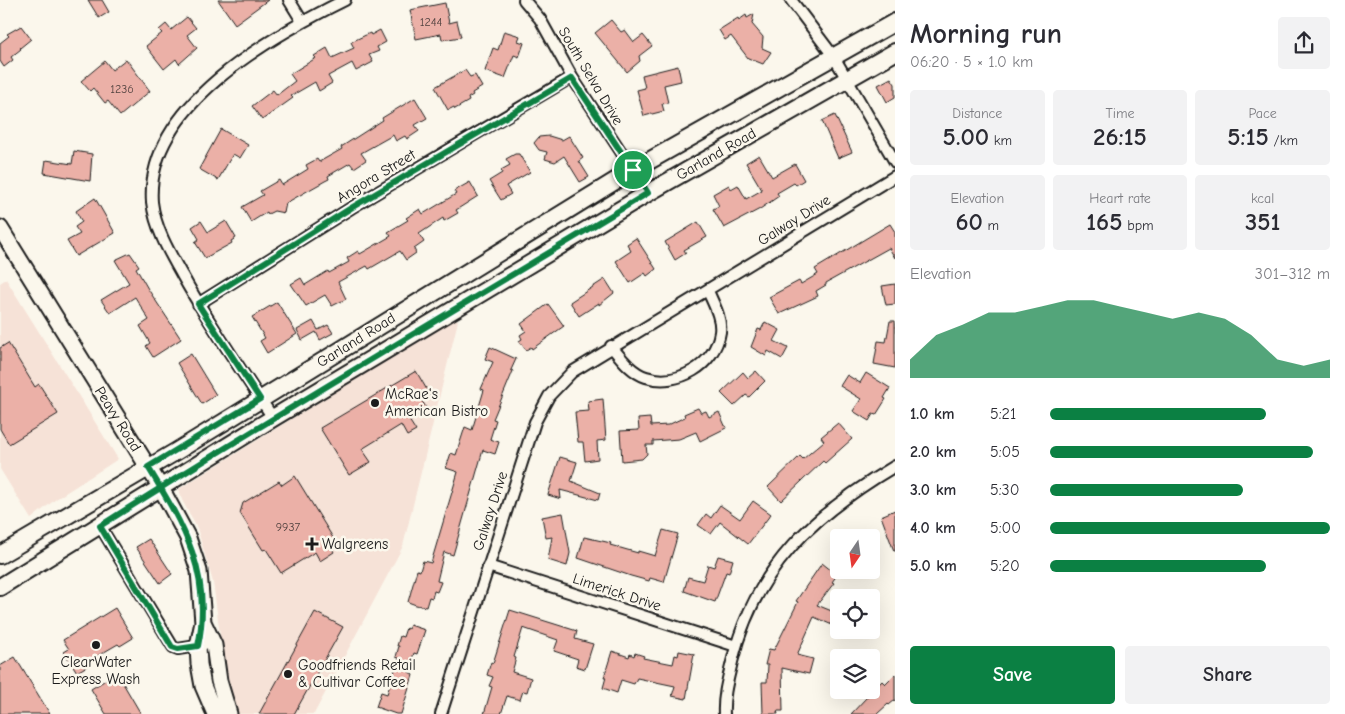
<!DOCTYPE html>
<meta charset="utf-8">
<style>
body{margin:0;font-family:"Comic Neue",sans-serif;background:#f2f2f3;color:#2b2b33;height:100vh;display:flex;flex-direction:column;font-size:19px;white-space:nowrap}
*{box-sizing:border-box;margin:0}
p{font-size:16px;color:#7c7c81}
.icon{flex:none;width:28px;height:28px;fill:none;stroke:currentColor;stroke-width:2;stroke-linecap:round;stroke-linejoin:round}
.map{position:relative;flex:1;overflow:hidden}
.details{display:flex;flex-direction:column;background:#fff;width:450px}
.details>*{flex:none}
.needle{width:32px;rotate:193deg}
.buttons{position:absolute;left:830px;top:529px;display:grid;gap:10px}
.buttons a{display:grid;place-items:center;width:50px;height:50px;border-radius:5px;background:#fff;box-shadow:0 5px 20px #0002;font-size:25px}
.pin{position:absolute;display:grid;place-items:center;width:42px;height:42px;color:#fff;margin:-21px;border:2px solid #fff;border-radius:50%;box-shadow:0 1px 5px #0007}
.round{display:grid;place-items:center;flex:none;width:52px;height:52px;border-radius:5px;background:#f2f2f3}
.summary{display:flex;align-items:center;justify-content:space-between;height:85px;padding:0 15px}
h1{font-size:28px;font-weight:600;line-height:38px}
.figures{display:grid;grid-template-columns:repeat(3,1fr);gap:8px;height:85px;padding:5px 15px}
.figures div{display:grid;align-content:center;border-radius:5px;background:#f2f2f3;text-align:center}
.figures b{font-size:25px;font-weight:600}
.figures small{font-size:14px;font-weight:400}
.figures p{font-size:14px}
.chart{height:140px;padding:10px 15px}
.chart p{display:flex;justify-content:space-between}
.chart svg{width:100%;height:90px;margin-top:5px;fill:#0b8043;opacity:.7}
.primary-button{display:flex;gap:10px;margin-top:auto;padding:10px 15px}
.primary-button a{flex:1;height:58px;border-radius:5px;background:#0b8043;color:#fff;font-size:20px;font-weight:600;line-height:58px;text-align:center}
.primary-button a+a{background:#f2f2f3;color:#2b2b33}
ul{padding:0 15px;list-style:none;font-size:16px}
li{display:grid;grid-template-columns:80px 60px 1fr;align-items:center;height:38px}
li i{height:12px;border-radius:6px;background:#0b8043}
main{display:flex;flex:1;min-height:0}
.map>svg:first-child{display:block}
</style>
<main>
<div class="map">
<svg width="895" height="714" viewBox="0 0 895 714">
<rect width="100%" height="100%" fill="#fbf7ec"/>
<filter id="ink" filterUnits="userSpaceOnUse"><feTurbulence type="fractalNoise" baseFrequency=".02" numOctaves="2"/><feDisplacementMap in="SourceGraphic" scale="10" xChannelSelector="R" yChannelSelector="G"/><feConvolveMatrix kernelMatrix="1 2 1 2 8 2 1 2 1" color-interpolation-filters="sRGB"/></filter>
<g filter="url(#ink)">
<path fill="#f6e2d7" d="M6,279L118,459L56,499L31,519L0,469V283Z
M452,319L458,320L457,325L403,546L314,714H236L228,696L213,582L197,528L182,500L179,489Z"/>
<path fill="#ebb0a7" stroke="#1c1c1c" d="M88,0H102L109,12L99,18Z
M218,0H268L235,24Z
M445,3L449,23L457,21L461,37L442,40L441,34L416,39L410,10Z
M754,14L752,24L763,37L762,48L771,52L763,64L748,58L731,36L725,40L719,30L738,18L739,20L746,15L747,18Z
M187,17L196,28L187,35L197,48L179,64L176,59L164,69L146,46L162,33L159,30L166,24L171,30Z
M611,20L621,32L625,30L634,42L643,35L652,46L639,56L640,61L627,72L595,33Z
M21,26L31,39L20,48L21,49L11,57L13,60L4,67L0,61V43L9,36L7,34Z
M380,30L386,42L377,47L379,51L369,55L373,62L356,71L352,63L328,76L332,83L319,91L315,82L291,96L293,98L262,120L252,106L273,90L277,95L295,81L290,74L316,58L314,56L327,48L332,58L354,48L351,42L370,33L371,35Z
M504,31L520,36L518,41L524,43L519,57L514,55L505,78L485,71L493,48L498,50Z
M126,59L150,91L120,116L108,101L105,103L93,88L90,91L81,81L105,61L112,70Z
M678,66L681,81L664,85L668,103L662,104L664,111L644,116L637,90L645,88L642,75Z
M465,70L470,77L475,75L482,87L472,93L473,95L468,98L469,101L455,109L454,107L448,110L435,87Z
M891,78L895,84V97L887,102L878,85Z
M415,98L427,118L415,125L419,131L407,139L405,136L396,141L393,135L361,153L366,160L354,168L350,163L328,176L329,179L325,181L286,203L284,213L274,211L268,214L267,212L251,222L242,207L263,195L260,191L279,180L282,185L308,169L306,165L317,159L319,162L342,149L341,147L383,120L382,118Z
M835,115L852,152L838,158L822,121Z
M221,129L248,145L240,158L233,154L218,180L199,169Z
M549,136L562,140L569,136L583,158L579,161L589,177L580,182L564,156L555,162L545,159L547,152L539,150L534,143L539,137Z
M74,151L92,154L90,181L44,173L46,160L72,164Z
M515,154H519L530,172L506,186L511,194L501,200L489,181L502,173L501,170L510,165L506,159Z
M759,155L772,177L795,164L804,180L796,185L794,183L777,193L779,196L760,209L724,228L713,209L719,206L713,194L729,185L731,189L738,185L746,199L762,190L746,163Z
M470,182L478,196L456,210L458,213L444,221L443,218L419,234L424,242L414,249L416,253L406,260L400,251L369,269L367,266L338,282L346,299L332,306L325,295L306,306L291,284L301,278L305,285L328,271L329,273L349,262L347,258L358,251L360,254L391,236L388,232L408,220L406,218L420,209L423,214L456,194L454,191Z
M95,198L115,233L76,256L67,241L80,234L75,227L82,222L76,211Z
M201,221L208,232L226,221L236,238L231,241L232,243L205,258L195,242L199,239L192,227Z
M698,222L707,237L684,250L686,253L675,260L665,242Z
M890,224L895,232V258L889,248L826,283V285L816,291L818,296L779,314L769,297L799,281L801,284L818,274L815,269Z
M636,238L656,269L647,276L645,273L630,283L616,261L631,251L627,244Z
M130,253L139,266L136,268L148,289L181,339L153,357L146,346L150,343L140,326L149,320L135,297L110,313L101,300L129,283L115,260Z
M605,279L614,293L599,305V303L579,316L570,302Z
M895,284V304L886,305L882,286Z
M277,302L297,334L267,353L260,341L265,338L252,317Z
M548,304L564,326L532,349L531,347L526,350L519,341L522,339L520,335L526,331L521,324Z
M313,321L318,330L328,325L333,333L320,340L316,332L302,340L297,330Z
M890,321H895V368L874,364L878,341L886,342Z
M765,322L780,330L774,341L788,348L782,359L768,351L766,356L751,347L758,329L761,330Z
M8,343L35,387L39,384L58,414L9,444L0,429V348Z
M490,347L516,359L511,370L513,371L493,419L496,420L490,439L499,442L495,454L483,450L453,555L444,552L437,581L441,582L437,592L434,591L432,598L429,597L426,607L416,605L408,602L417,570L420,571L423,561L431,563L458,472L446,468L451,453L456,455L465,427L472,430L484,390L481,389L493,362L485,359Z
M191,354L216,395L202,404L177,363Z
M416,371L430,395L422,401L427,409L409,420L416,431L407,436L401,425L362,449L371,462L349,475L320,428Z
M756,371L765,381L749,397L746,395L734,406L721,393L743,372L748,378Z
M866,373L890,388L884,398L886,399L876,415L873,414L869,421L853,411L861,399L840,386L847,375L860,383Z
M603,399L606,440L597,441L598,459L585,461L583,442H578L575,412L589,411L588,401Z
M698,408L701,413L706,411L709,417L719,412L726,428L700,441L696,432L679,439L653,441V445H646L647,454L642,459L622,461L620,431L639,430L638,419L650,418L651,426L668,425L685,417L684,414Z
M838,423L852,439L825,463L823,461L781,501L768,487L800,456L803,459L824,441L821,437Z
M560,457L577,462L571,481L600,493L598,500L560,490L561,499L548,495Z
M295,476L335,541L329,544L334,552L320,561L315,552L281,573L266,549L263,550L240,513L243,503L279,481L282,485Z
M753,501L771,514L748,544L720,522L711,534L698,525L706,514L711,518L720,505L740,519Z
M895,510V551H894L881,516Z
M563,513L570,553L567,566L548,560L552,537L546,538L542,517Z
M663,530L678,534L664,582L650,578L649,581L631,576L578,558L584,537L611,543L610,545L638,553V551L655,556Z
M149,539L172,574L160,583L136,547Z
M718,556L733,560L729,573L726,572L715,602L684,591L688,577L703,581L708,565L714,567Z
M822,563L837,575L832,582L834,583L817,605L839,614V628L814,617L797,655L813,659L809,674L782,668L783,711H777L778,714H763L762,682H767L768,665H765L769,649L774,650L798,602L796,601Z
M115,608L133,638L120,646L118,644L87,662L89,665L77,672L64,652L69,649L63,640Z
M510,610L577,631L575,639L593,644L585,669L576,666L578,659L554,651L558,640L523,628L514,657L516,658L512,672L531,678L527,692L523,691L520,700L507,696L501,714H484L492,687L489,686L493,677L487,675L491,662L493,663Z
M315,612L343,627L294,714H259Z
M410,625L425,630L417,654L414,653L408,671L413,675L401,714H396L376,707L381,692L387,694L399,658L396,657L399,646H397L400,636L403,637L406,628L408,629Z
M612,651L629,657L630,654L634,656L635,653L644,656L643,658L673,664L675,655L678,656L679,651L694,654L686,699L672,696L675,686L637,678L634,684L621,680L617,693L603,688L606,677H604Z
M15,657L50,714H0V666Z
M117,673L141,714H106L91,689Z
M895,674V700L889,705L888,704L877,714H851L882,681L885,684Z"/>
<g fill="none" stroke-linecap="round" stroke-linejoin="round">
<g stroke="#1c1c1c" stroke-width="14">
<path id="street" d="M289,0L302,21
M524,0L540,19L572,77L648,193
M791,0L834,57L895,162
M198,304L351,208L572,77
M611,346C621,358 631,372 646,377C678,387 715,365 720,332C722,318 713,303 708,291
M273,418C242,371 209,324 182,275C169,252 155,228 152,202C145,106 272,36 345,0
M100,526L173,647L178,649L203,645
M488,566L736,646
M441,714L535,422L549,396L572,372L895,176
M724,714C723,696 728,679 732,662C755,567 814,514 895,466"/>
</g>
<g stroke="#1c1c1c" stroke-width="19">
<path id="secondary" d="M0,228L161,488L188,538L199,571L203,622L198,646L199,664L203,686L215,714
M203,622L214,645L219,681L229,714"/>
</g>
<g stroke="#1c1c1c" stroke-width="20">
<path id="primary" d="M0,555L177,451L633,170L895,22
M0,587L273,418L648,193L895,52"/>
</g>
<use href="#street" stroke="#fbf7ec" stroke-width="10"/>
<use href="#secondary" stroke="#fbf7ec" stroke-width="15"/>
<use href="#primary" stroke="#fbf7ec" stroke-width="16"/>
</g>
</g>
<g fill="none" stroke-linecap="round" stroke-linejoin="round" filter="url(#ink)">
<g stroke="#fff" stroke-width="10">
<path id="route" d="M633,170L572,78L351,208L198,304L260,399L148,467C184,526 213,575 198,646L178,649L172,647L100,526C281,411 465,304 648,193L633,170"/>
</g>
<use href="#route" stroke="#0b8043" stroke-width="6"/>
</g>
<g fill="#1c1c1c" stroke="#fbf7ec" stroke-width="2">
<circle cx="375" cy="403" r="5"/>
<path d="M309.5 536.5h5v5h5v5h-5v5h-5v-5h-5v-5h5z"/>
<circle cx="96" cy="645" r="5"/>
<circle cx="288" cy="674" r="5"/>
</g>
<g text-anchor="middle" stroke-width="5" stroke-linejoin="round" paint-order="stroke">
<g font-size="12" fill="#50413f">
<text x="431" y="26">1244</text>
<text x="122" y="93">1236</text>
<text x="288" y="531">9937</text>
</g>
<g font-size="15" fill="#1c1c1c" stroke="#fbf7ec">
<text transform="translate(591 76) rotate(59)" y="5">South Selva Drive</text>
<text transform="translate(716 154) rotate(-30)" y="5">Garland Road</text>
<text transform="translate(376 176) rotate(-31)" y="5">Angora Street</text>
<text transform="translate(794 220) rotate(-32)" y="5">Galway Drive</text>
<text transform="translate(356 340) rotate(-32)" y="5">Garland Road</text>
<text transform="translate(118 419) rotate(58)" y="5">Peavy Road</text>
<text transform="translate(490 511) rotate(-72)" y="5">Galway Drive</text>
<text transform="translate(617 592) rotate(18)" y="5">Limerick Drive</text>
</g>
<g font-size="15" fill="#1c1c1c" stroke="#fbf7ec" text-anchor="start">
<text x="385" y="399">McRae's<tspan x="385" dy="17">American Bistro</tspan></text>
<text x="322" y="549">Walgreens</text>
<text x="96" y="667" text-anchor="middle">ClearWater<tspan x="96" dy="17">Express Wash</tspan></text>
<text x="298" y="670">Goodfriends Retail<tspan x="298" dy="17">&amp; Cultivar Coffee</tspan></text>
</g>
</g>
</svg>
<div class="buttons">
<a><svg class="needle" viewBox="-14 -14 28 28"><path d="M0-13l5 13h-10z" fill="#e53935"/><path d="M0 13l5-13h-10z" fill="#7c7c81"/></svg></a>
<a><svg class="icon" aria-label="locate" viewBox="0 0 24 24"><circle cx="12" cy="12" r="6"/><path d="M12 2v4M12 18v4M2 12h4M18 12h4"/></svg></a>
<a><svg class="icon" aria-label="layers" viewBox="0 0 24 24"><path d="M12 4l9 5-9 5-9-5zM3 14l9 5 9-5"/></svg></a>
</div>
<div class="pin" style="left:633px;top:170px;background:#1e9e55"><svg class="icon" aria-label="arrive" viewBox="0 0 24 24"><path d="M6 21V4h12l-3 4 3 4H6"/></svg></div>
</div>
<section class="details">
<div class="summary"><div><h1>Morning run</h1><p>06:20 · 5 × 1.0 km</p></div><a class="round"><svg class="icon" aria-label="share" viewBox="0 0 24 24"><path d="M12 15V3M7 8l5-5 5 5M5 13v7h14v-7"/></svg></a></div>
<div class="figures">
<div><p>Distance</p><b>5.00<small> km</small></b></div>
<div><p>Time</p><b>26:15</b></div>
<div><p>Pace</p><b>5:15<small> /km</small></b></div>
</div>
<div class="figures">
<div><p>Elevation</p><b>60<small> m</small></b></div>
<div><p>Heart rate</p><b>165<small> bpm</small></b></div>
<div><p>kcal</p><b>351</b></div>
</div>
<div class="chart"><p><span>Elevation</span>301–312 m</p>
<svg viewBox="0 0 160 44" preserveAspectRatio="none"><path d="M0 44V35L10 23L20 18L30 12L40 12L50 9L60 6L70 6L80 9L90 12L100 15L110 12L120 15L130 23L140 35L150 38L160 35V44z"/></svg>
</div>
<ul>
<li><b>1.0 km</b>5:21<i style="width:77%"></i></li>
<li><b>2.0 km</b>5:05<i style="width:94%"></i></li>
<li><b>3.0 km</b>5:30<i style="width:69%"></i></li>
<li><b>4.0 km</b>5:00<i style="width:100%"></i></li>
<li><b>5.0 km</b>5:20<i style="width:77%"></i></li>
</ul>
<div class="primary-button"><a>Save</a><a>Share</a></div>
</section>
</main>
